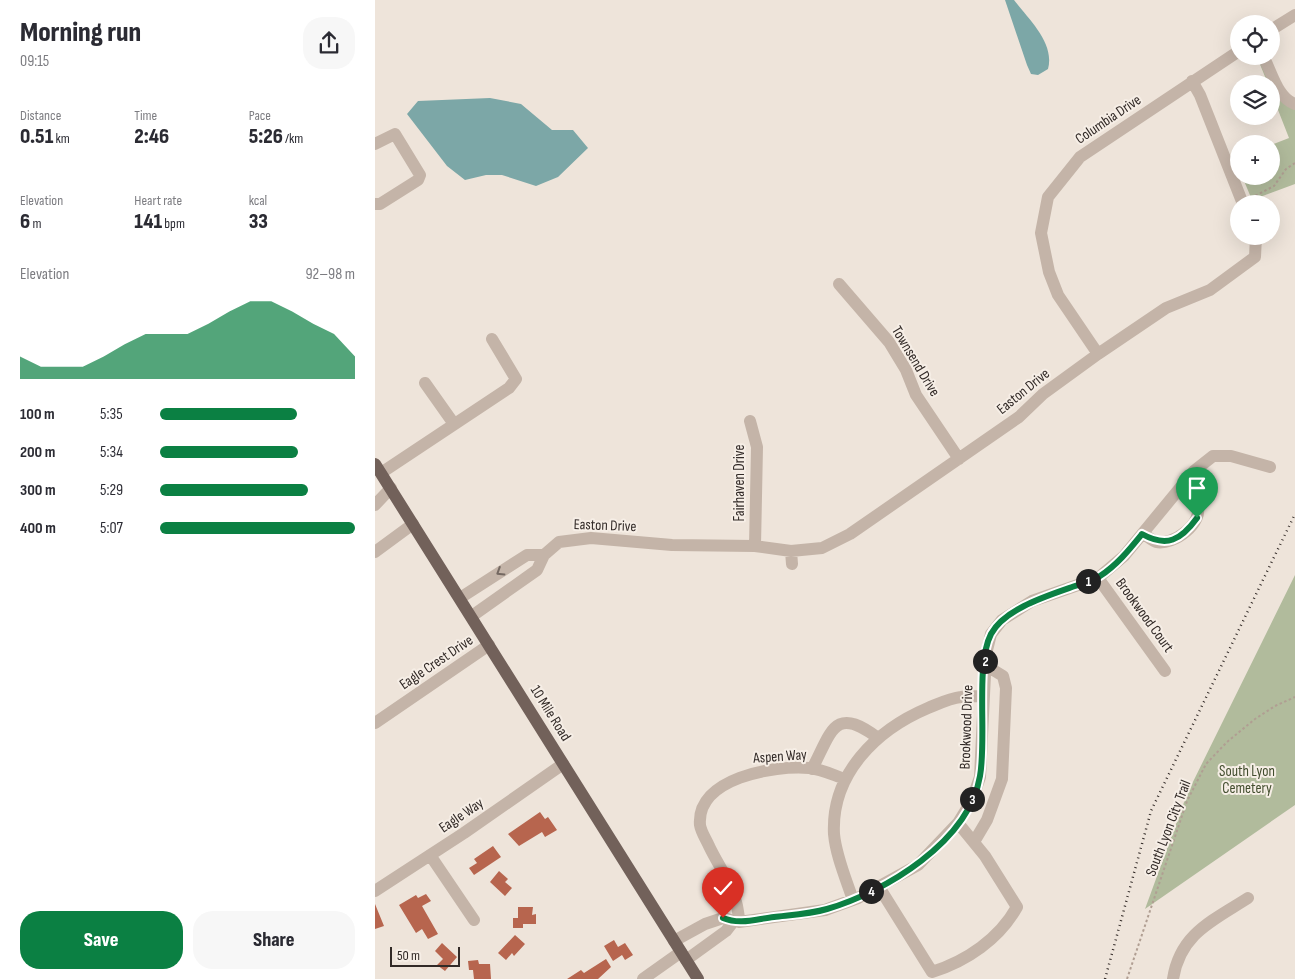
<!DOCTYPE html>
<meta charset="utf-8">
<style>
body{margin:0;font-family:"Sofia Sans Condensed",sans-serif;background:#f7f7f7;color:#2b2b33;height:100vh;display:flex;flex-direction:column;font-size:19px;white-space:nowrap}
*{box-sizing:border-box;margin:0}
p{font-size:16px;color:#7c7c81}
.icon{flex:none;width:28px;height:28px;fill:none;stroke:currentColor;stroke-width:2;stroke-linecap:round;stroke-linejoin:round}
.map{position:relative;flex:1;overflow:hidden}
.panel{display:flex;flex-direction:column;background:#fff;width:375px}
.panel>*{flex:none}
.tools{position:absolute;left:855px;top:15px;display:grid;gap:10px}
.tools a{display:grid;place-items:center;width:50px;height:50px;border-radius:50%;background:#fff;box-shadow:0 5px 20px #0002;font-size:25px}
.scale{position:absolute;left:15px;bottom:12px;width:70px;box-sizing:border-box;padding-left:5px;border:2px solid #322a27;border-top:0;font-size:14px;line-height:18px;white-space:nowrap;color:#322a27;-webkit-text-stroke:4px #f6eee6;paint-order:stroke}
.pin{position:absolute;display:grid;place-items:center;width:42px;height:42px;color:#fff;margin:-51px -21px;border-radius:50% 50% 50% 0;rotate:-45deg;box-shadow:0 0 5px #0007}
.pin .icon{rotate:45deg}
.km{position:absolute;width:25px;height:25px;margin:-12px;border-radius:50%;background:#222;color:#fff;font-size:14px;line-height:25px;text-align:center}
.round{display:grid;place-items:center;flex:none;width:52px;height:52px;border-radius:20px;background:#f7f7f7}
.headline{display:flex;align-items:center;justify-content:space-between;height:85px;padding:0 20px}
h1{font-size:28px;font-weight:800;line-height:38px}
.stats{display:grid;grid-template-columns:repeat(3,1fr);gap:8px;height:85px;padding:5px 20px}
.stats div{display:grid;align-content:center}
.stats b{font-size:21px;font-weight:800}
.stats small{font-size:14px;font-weight:400}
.stats p{font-size:14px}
.chart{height:140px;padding:10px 20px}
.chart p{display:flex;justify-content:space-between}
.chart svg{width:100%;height:90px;margin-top:5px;fill:#0b8043;opacity:.7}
.primary-button{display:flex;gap:10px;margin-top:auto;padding:10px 20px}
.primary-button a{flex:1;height:58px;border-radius:20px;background:#0b8043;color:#fff;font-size:20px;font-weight:800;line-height:58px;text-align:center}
.primary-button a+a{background:#f7f7f7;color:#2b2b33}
ul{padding:0 20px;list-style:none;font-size:16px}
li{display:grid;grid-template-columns:80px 60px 1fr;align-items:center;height:38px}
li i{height:12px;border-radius:6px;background:#0b8043}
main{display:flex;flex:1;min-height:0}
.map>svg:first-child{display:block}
</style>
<main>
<section class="panel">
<div class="headline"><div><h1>Morning run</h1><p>09:15</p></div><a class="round"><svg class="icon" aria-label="share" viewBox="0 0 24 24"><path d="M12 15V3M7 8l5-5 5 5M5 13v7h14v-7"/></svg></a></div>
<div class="stats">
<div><p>Distance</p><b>0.51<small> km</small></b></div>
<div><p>Time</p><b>2:46</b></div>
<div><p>Pace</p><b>5:26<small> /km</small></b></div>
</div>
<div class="stats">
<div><p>Elevation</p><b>6<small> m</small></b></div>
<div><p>Heart rate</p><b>141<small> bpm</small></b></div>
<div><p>kcal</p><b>33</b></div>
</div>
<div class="chart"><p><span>Elevation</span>92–98 m</p>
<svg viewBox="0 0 160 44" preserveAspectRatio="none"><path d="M0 44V33L10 38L20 38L30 38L40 33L50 27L60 22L70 22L80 22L90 17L100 11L110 6L120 6L130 11L140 17L150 22L160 33V44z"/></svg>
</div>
<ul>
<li><b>100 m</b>5:35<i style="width:70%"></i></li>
<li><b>200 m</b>5:34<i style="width:71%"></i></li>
<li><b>300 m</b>5:29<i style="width:76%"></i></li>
<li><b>400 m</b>5:07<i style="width:100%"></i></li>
</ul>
<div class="primary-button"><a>Save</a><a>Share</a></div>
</section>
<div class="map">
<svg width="920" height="979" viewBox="0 0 920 979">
<rect width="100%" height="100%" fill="#eee4da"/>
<path fill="#b1bb9c" d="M882,57L920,104V184L877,200L867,176H896V145L914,138L896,92V84H893Z
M920,575V805L770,909L812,794Z"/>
<path fill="#7ca7a7" d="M630,0H639C654,20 680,43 673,69L663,75L656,74L652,65Z
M115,98L146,104L177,130H198L213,148L183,177L161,186L127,175H111L90,180L72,166L32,114L43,101Z"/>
<path fill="#b7654e" d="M165,812L170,819L173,817L182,830L170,837L167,832L144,846L133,834Z
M118,846L126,857L99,875L94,868L102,863L99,859Z
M124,871L133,879L130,882L137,888L130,896L115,882Z
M51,894L56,901L47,906L63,934L53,939L47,929L41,933L24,905L41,895L43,898Z
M0,904L9,926L0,929Z
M143,907H158L157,915L161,914V924H148V928H138V918H143Z
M140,935L150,944L139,956L137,953L131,960L123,953Z
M239,940L243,947L250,943L258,955L250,960L247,955L238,961L229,946Z
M67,943L82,957L70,971L62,965L68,959L60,951Z
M231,959L236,967L223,979H192L206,970L209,973Z
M103,960L104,964H115L116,979H99L98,970H94L93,961Z"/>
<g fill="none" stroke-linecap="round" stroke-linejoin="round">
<path stroke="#b09e92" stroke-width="2" stroke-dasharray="2.5 2.5" stroke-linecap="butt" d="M876,198L899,186L911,169L920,163
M752,979L812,801L831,764L852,742L880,719L900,706L920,697"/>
<path stroke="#c4b4a8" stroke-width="12" d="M896,30L920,15
M888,56C897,72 902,98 920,104
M817,81L825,95L868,204
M0,144L20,134L45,175L43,180L5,204H0
M464,284L514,342L531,370L541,395L584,459
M723,354L683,295L674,272L666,233L673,197L705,157L864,51
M50,383L79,424
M375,421L382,447L380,546
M6,473L134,388L141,379L117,339
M0,505L16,488
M767,534C772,536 777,540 781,542C798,546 830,523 822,504C819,497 811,492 805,488
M416,551L417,564
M0,552L38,524
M723,578L790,671
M85,598L152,555H169
M97,616L162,570L169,555L184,542L216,538L297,545L380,546L416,551L447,548L475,534L644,417L668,394L723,354L791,308L835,290L880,257L881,236
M0,723L114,645
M437,769C457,731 459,705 503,738
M599,842L612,820L627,779L631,688L628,676L610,665
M55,855L99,920
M504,887L557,972C592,961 624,939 642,907L610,856L583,823
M0,891L89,833L188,764
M478,900C471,879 461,856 459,834C456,774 501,730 553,708C563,704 575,698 586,697C593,696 601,696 609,696
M364,922C363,890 347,873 334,846C331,839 326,832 325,825C321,778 399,765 434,768C446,769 458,775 470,779
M299,941L330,924L348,918L364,922L450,910L483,898L543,865L583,823L597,800L605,777L611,654L616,634L627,620L657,601L723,578L749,556L819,471L838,456H856L895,467
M311,960L351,931L358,922
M268,979L306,952
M798,979C805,934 837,921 873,898"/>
<path stroke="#72615a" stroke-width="12" d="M0,464L323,979"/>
<path stroke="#322a27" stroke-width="2.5" stroke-dasharray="1 4" stroke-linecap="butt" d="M730,979L776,811L920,514"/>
</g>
<defs><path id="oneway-chevron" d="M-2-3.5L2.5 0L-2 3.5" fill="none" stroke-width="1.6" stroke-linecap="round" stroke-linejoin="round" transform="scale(1.25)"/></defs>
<use stroke="#746861" href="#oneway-chevron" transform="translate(125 572) rotate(148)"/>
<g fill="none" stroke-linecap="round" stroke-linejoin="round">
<g stroke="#fff" stroke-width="10">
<path id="route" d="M348,918C365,925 381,919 399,917C416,915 435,914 452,909C510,892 594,842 605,776C612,738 600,665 616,634C630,608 675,595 700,586C708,583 718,581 725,576C742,565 754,550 767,534C792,548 806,540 822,518"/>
</g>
<use href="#route" stroke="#0b8043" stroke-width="6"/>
</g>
<g text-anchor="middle" stroke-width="4" stroke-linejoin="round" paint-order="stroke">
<g font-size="15" fill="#322a27" stroke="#f6eee6">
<text transform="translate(733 119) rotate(-34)" y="5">Columbia Drive</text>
<text transform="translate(541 361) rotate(59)" y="5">Townsend Drive</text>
<text transform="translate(648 391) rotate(-39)" y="5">Easton Drive</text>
<text transform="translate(364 483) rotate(-90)" y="5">Fairhaven Drive</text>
<text transform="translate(230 525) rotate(2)" y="5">Easton Drive</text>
<text transform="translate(770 615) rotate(54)" y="5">Brookwood Court</text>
<text transform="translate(61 662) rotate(-34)" y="5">Eagle Crest Drive</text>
<text transform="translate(176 713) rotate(58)" y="5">10 Mile Road</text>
<text transform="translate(591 727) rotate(-88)" y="5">Brookwood Drive</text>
<text transform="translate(405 756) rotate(-4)" y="5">Aspen Way</text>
<text transform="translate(86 815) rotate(-34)" y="5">Eagle Way</text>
<text transform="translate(793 828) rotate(-69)" y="5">South Lyon City Trail</text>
</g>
<g font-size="15" fill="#424d2e" stroke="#f6eee6">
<text x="872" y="776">South Lyon<tspan x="872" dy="17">Cemetery</tspan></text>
</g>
</g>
</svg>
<div class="tools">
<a><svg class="icon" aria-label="locate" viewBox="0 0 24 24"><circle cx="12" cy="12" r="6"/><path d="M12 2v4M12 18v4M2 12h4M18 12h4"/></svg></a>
<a><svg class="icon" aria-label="layers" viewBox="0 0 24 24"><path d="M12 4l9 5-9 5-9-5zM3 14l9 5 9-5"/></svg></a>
<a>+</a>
<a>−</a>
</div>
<div class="scale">50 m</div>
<div class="pin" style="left:822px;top:518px;background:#1e9e55"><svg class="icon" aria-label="arrive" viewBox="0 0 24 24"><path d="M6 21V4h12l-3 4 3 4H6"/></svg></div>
<div class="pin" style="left:348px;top:918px;background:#d93025"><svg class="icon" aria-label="check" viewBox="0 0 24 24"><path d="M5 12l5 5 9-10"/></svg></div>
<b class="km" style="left:713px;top:581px">1</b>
<b class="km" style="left:610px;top:661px">2</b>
<b class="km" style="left:597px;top:799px">3</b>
<b class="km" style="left:496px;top:891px">4</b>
</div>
</main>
